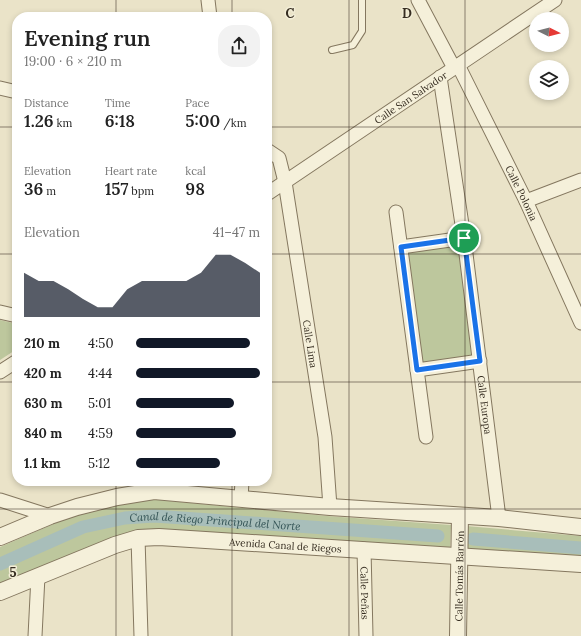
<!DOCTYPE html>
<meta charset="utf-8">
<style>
body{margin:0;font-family:Lora,serif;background:#f2f2f2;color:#222;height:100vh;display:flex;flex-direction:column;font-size:15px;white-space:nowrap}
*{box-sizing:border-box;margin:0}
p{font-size:13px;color:#767676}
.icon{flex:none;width:22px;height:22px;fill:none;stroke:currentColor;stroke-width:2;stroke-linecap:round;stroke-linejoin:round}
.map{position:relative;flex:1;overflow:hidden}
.side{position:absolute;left:12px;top:12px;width:260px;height:474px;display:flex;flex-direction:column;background:#fff;border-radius:16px;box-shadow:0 2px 6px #0003}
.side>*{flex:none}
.needle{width:26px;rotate:96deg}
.tools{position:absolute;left:529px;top:12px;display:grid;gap:8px}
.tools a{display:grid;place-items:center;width:40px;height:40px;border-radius:50%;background:#fff;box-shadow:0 2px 6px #0003;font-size:20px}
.pin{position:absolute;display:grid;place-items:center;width:34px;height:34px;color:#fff;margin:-17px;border:2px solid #fff;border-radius:50%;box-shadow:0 1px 4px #0007}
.round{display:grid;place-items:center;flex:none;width:42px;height:42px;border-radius:16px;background:#f2f2f2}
.headline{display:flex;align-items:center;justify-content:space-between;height:68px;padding:0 12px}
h1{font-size:22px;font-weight:600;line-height:30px}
.stats{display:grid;grid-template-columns:repeat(3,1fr);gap:6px;height:68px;padding:4px 12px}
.stats div{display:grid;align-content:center}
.stats b{font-size:17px;font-weight:600}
.stats small{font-size:11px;font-weight:400}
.stats p{font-size:11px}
.chart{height:112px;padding:8px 12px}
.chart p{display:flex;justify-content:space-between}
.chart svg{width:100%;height:72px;margin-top:4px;fill:#111827;opacity:.7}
ul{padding:0 12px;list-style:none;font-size:13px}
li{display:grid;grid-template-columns:64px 48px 1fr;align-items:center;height:30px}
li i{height:10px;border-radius:5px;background:#111827}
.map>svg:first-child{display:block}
</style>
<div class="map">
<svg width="581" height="636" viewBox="0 0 581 636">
<rect width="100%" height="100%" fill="#eae3c8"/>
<path fill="#bdc79d" d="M458,245L473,358L422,365L407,253Z
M0,320L17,324V349L0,360Z
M149,499L327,516L451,525L450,548L155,531L0,586V547L58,522L89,511Z
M466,526L581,536V559L466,549Z"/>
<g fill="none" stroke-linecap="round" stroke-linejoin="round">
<g stroke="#a8beba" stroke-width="13">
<path d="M473,539L581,548"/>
<path id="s1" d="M0,564L83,527L125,518L154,516L438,536"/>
</g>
<g stroke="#84775f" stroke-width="8">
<path id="service" d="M332,50L353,45L362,31V0"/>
</g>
<g stroke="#84775f" stroke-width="15">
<g id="minor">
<path d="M208,0L210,17"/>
<path d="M418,0L454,68"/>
<path id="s2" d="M458,65L526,201L581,323"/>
<path id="s3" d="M440,77L464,238L499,518"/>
<path d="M0,88L17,92"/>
<path id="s4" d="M267,150L279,158L285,182L325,437L330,507"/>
<path id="s5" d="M267,194L555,0"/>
<path d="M526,201L581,180"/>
<path d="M396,212L426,437"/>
<path d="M401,247L464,238"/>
<path d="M0,312L17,316"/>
<path d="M417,370L480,361"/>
<path d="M0,372L17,361"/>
<path d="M241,499L242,481"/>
<path d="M0,500L50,516"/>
<path d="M138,538L141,636"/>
<path id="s6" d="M364,549L366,636"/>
<path d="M35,636L38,576"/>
</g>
</g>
<g stroke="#84775f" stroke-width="18">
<g id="tertiary">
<path d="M0,537L50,516L77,507L117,497L154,491L330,507L499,518L581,527"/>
<path id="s7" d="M0,592L115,545L138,538L159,537L581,564"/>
<path id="s8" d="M458,636L460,516"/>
</g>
</g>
<use href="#service" stroke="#f5f0da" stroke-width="6"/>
<use href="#minor" stroke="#f5f0da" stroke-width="13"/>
<use href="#tertiary" stroke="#f5f0da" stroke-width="16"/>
</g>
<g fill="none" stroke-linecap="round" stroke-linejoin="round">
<g stroke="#fff" stroke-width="8">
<path id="route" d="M464,238L480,361L417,370L401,247Z"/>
</g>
<use href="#route" stroke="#1a73e8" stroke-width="5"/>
</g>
<path fill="none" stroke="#362d21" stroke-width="1" stroke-opacity="0.55" d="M116,0V17M232,0V17M349,0V636M465,0V636M0,127H17M267,127H581M0,254H17M267,254H581M0,382H17M267,382H581M116,481V636M232,481V636M0,509H581"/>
<g text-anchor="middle" stroke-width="3" stroke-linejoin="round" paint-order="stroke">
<g font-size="10" fill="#362d21" stroke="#f2edd6">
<text dy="4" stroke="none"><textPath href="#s5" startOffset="173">Calle San Salvador</textPath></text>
<text dy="4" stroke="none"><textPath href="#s2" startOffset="143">Calle Polonia</textPath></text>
<text dy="4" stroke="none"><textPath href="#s4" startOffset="203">Calle Lima</textPath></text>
<text dy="4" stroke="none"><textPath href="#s3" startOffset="331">Calle Europa</textPath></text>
<text dy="4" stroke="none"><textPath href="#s7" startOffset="296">Avenida Canal de Riegos</textPath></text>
<text dy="4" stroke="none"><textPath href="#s8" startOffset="60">Calle Tomás Barrón</textPath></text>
<text dy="4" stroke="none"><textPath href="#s6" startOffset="44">Calle Peñas</textPath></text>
</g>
<g font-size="11" font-style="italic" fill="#325254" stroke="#f2edd6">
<text dy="4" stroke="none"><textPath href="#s1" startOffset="224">Canal de Riego Principal del Norte</textPath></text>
</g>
</g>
<g font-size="13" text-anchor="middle" font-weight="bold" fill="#362d21" stroke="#f2edd6" stroke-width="3" stroke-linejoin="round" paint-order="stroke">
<text x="290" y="18">C</text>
<text x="407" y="18">D</text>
<text x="13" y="577">5</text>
</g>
</svg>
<div class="tools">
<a><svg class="needle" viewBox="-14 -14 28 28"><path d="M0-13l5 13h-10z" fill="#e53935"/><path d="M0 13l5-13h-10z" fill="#767676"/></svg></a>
<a><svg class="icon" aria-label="layers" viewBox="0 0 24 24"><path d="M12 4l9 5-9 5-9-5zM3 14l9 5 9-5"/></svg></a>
</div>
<div class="pin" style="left:464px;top:238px;background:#1e9e55"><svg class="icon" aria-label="arrive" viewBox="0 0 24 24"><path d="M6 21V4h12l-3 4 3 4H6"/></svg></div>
<section class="side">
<div class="headline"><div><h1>Evening run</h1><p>19:00 · 6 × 210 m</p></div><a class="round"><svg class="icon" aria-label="share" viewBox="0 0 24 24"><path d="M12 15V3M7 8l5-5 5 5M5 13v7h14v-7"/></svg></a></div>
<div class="stats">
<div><p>Distance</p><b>1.26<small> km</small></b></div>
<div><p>Time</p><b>6:18</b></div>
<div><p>Pace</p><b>5:00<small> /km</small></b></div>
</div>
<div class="stats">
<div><p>Elevation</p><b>36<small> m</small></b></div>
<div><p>Heart rate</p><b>157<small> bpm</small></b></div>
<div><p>kcal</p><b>98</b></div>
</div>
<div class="chart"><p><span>Elevation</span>41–47 m</p>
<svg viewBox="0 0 160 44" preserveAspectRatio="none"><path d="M0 44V17L10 22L20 22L30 27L40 33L50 38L60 38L70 27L80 22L90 22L100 22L110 22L120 17L130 6L140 6L150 11L160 17V44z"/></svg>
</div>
<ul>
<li><b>210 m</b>4:50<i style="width:92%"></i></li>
<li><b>420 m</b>4:44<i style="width:100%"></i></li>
<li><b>630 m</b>5:01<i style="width:79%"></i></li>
<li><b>840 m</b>4:59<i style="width:81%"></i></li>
<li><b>1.1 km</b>5:12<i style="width:68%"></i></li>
</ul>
</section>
</div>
